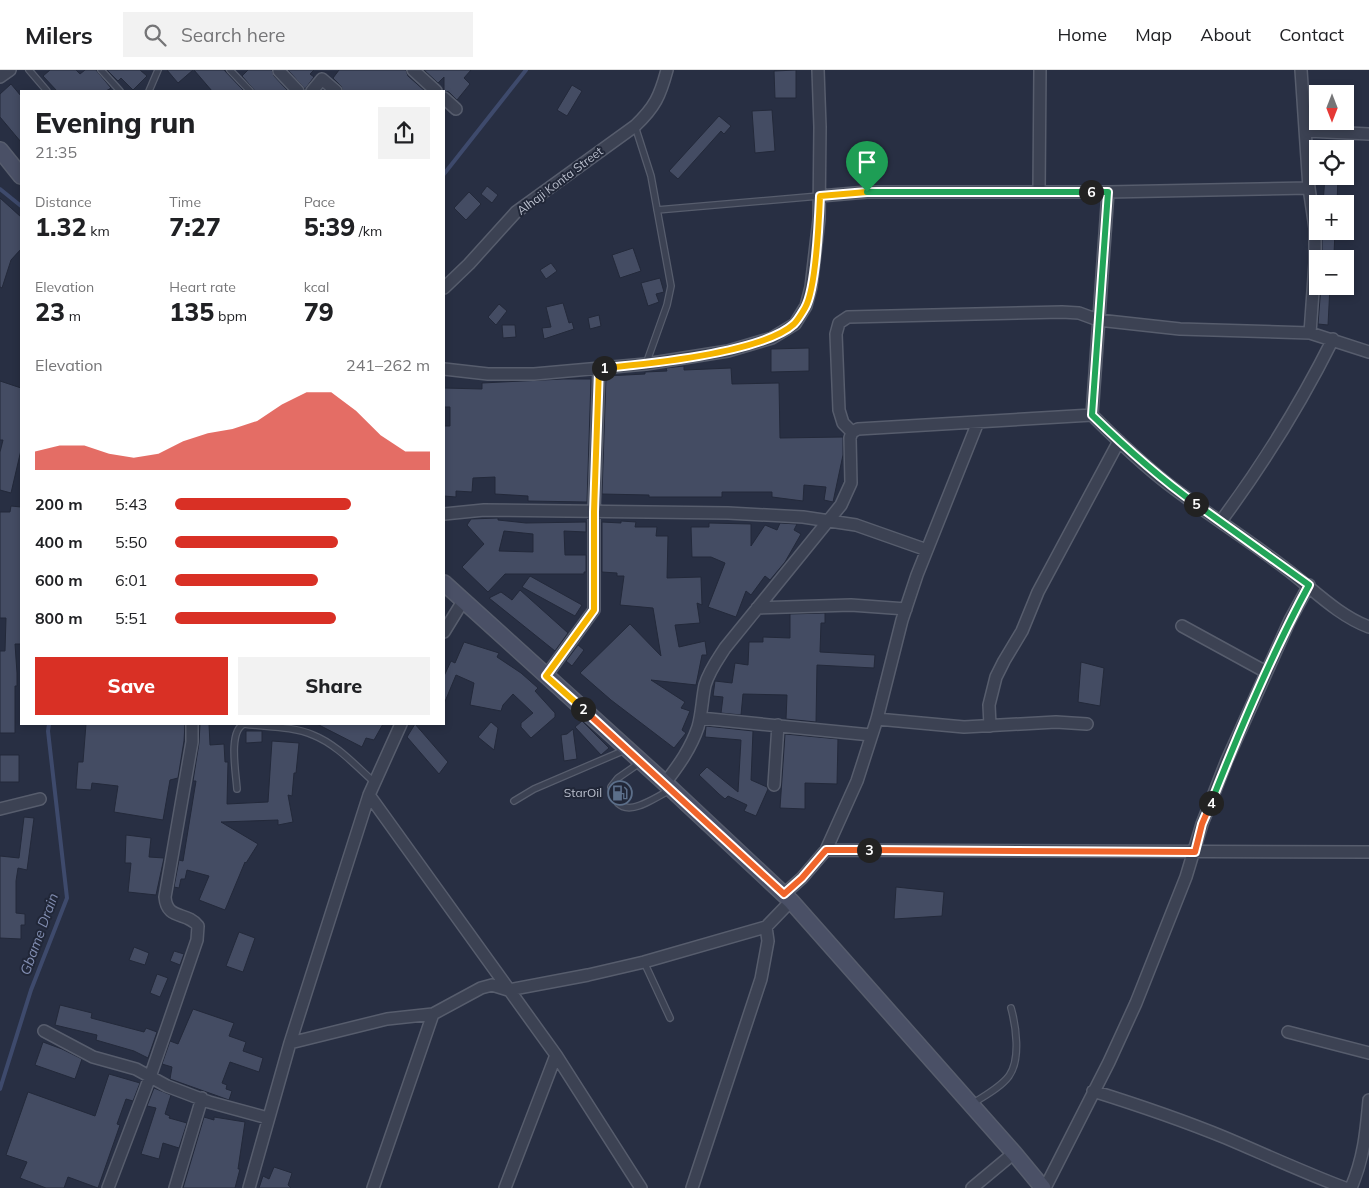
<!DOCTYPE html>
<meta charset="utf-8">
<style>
body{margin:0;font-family:Mulish,sans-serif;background:#f2f2f2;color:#202124;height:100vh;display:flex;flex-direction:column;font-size:19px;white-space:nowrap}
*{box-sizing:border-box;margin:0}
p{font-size:16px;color:#757577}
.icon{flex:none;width:28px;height:28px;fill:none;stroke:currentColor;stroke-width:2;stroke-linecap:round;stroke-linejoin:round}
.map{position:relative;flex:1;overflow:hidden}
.panel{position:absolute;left:20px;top:20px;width:425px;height:635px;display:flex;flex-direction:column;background:#fff;border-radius:0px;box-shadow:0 2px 8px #0003}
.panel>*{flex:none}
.needle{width:32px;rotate:180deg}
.tools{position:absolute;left:1309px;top:15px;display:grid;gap:10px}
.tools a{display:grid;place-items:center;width:45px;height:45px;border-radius:0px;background:#fff;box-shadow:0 2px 8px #0003;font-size:25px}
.pin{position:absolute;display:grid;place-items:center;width:42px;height:42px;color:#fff;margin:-51px -21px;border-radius:50% 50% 50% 0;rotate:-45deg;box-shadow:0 0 5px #0007}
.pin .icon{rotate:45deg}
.km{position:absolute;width:25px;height:25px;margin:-12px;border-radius:50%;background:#222;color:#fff;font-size:14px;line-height:25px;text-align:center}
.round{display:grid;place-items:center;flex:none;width:52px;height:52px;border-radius:0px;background:#f2f2f2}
.overview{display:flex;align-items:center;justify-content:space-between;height:85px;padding:0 15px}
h1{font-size:28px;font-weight:800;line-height:38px}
.figures{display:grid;grid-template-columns:repeat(3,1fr);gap:8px;height:85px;padding:5px 15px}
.figures div{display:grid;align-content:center}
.figures b{font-size:25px;font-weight:800}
.figures small{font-size:14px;font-weight:400}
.figures p{font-size:14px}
.chart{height:140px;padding:10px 15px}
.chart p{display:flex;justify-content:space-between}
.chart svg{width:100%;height:90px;margin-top:5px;fill:#d93025;opacity:.7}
.cta{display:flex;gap:10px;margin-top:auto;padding:10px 15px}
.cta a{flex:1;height:58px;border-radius:0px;background:#d93025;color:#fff;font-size:20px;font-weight:800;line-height:58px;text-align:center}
.cta a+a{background:#f2f2f2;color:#202124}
ul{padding:0 15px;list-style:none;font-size:16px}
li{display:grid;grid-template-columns:80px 60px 1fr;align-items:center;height:38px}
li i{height:12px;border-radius:6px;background:#d93025}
header{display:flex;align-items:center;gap:30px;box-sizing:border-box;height:70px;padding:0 25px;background:#fff;border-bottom:1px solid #e0e0e0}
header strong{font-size:24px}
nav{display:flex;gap:28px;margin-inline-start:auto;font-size:18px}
.search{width:350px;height:45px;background:#f2f2f2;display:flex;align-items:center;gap:12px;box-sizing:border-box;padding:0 18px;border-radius:0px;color:#757577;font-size:19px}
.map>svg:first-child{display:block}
</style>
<header>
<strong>Milers</strong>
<div class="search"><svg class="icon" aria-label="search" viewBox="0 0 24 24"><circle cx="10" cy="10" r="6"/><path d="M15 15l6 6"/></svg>Search here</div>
<nav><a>Home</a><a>Map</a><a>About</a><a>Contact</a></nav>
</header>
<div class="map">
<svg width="1369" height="1118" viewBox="0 0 1369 1118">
<rect width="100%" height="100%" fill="#282f43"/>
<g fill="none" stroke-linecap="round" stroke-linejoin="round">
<path stroke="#3e4a6c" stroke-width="4" d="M444,104L526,0
M0,119L21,136
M0,1019L31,920L67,828L48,661L49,654"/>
</g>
<path fill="#444c63" stroke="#23293a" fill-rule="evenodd" d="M50,0H76L80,4L85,0H96L111,18L106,21H57L43,6Z
M107,0H140L147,6L133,20L121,8L118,11Z
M167,0H193L178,13Z
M194,0H224L244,21H212Z
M248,0H272L274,6L288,21H255L242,6Z
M288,0H314L310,4L314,7L305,19Z
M339,0H406L408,6L425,21H343L341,16L333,8Z
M424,0H471L464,8L470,14L457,30L449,22L444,21V7L438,13Z
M796,0V28H775L774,1Z
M11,14L21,26V72L0,47V24Z
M572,15L582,21L567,46L557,40Z
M772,40L775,81L755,83L752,41Z
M719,46L731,56L724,64L721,61L678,109L669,101Z
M1325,106H1338L1337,134H1323Z
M487,116L498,125L492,133L481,124Z
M469,122L481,134L466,150L454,138Z
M0,128L21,147V179L11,190L2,218L0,217Z
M1322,161H1335L1334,184L1322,183Z
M633,178L641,201L620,208L612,185Z
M551,193L557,201L546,209L540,200Z
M660,208L664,222L656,224L659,232L648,236L641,213Z
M1321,216H1330L1328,255L1318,254Z
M563,233L569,253L572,252L574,259L544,269L542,258L551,257L546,237Z
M499,234L507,241L496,255L488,247Z
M599,245L601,256L590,259L588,248Z
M502,255H515L516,267L503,268Z
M809,278V301L771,302V279Z
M684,296V300L731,298L732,314L779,313L780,368L843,367V385L833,432L824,430L826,417L804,415L803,431L772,427V422H722V427H649V425L602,424L606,306L645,304V302L667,301L666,298Z
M563,309H591L587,432L528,431V426L495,424V407L473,408L472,422L456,421V427L444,426V356H450V337H444V318L482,319V313Z
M0,311L21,318V380L11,423L0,420V382L3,370H0Z
M11,436L21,437V574H15L17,603V616H15V663H0V581H5L6,548H0V442H10Z
M498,448V450L526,453L586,452V462L564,461L565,485H586V502H584V504H505L488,522L462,497L484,474L467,455L471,449ZM504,461L533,464V482L499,481Z
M621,451L636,452L635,457H657L656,466H668L667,508L701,507L702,535L697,533L700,553L675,555L679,577L705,571L707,585H702L696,615L651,610L685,632L681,638L690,641L682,660L686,663L674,678L611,630L580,603L630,554L661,586L653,538L620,535L624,506H617V503L602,502V452L621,453Z
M709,453L751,454V476L765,455L777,460L780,453L797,454L794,460L801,464L785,492L770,510L765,506L751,525L746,521L736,547L708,537L725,493L711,487H692L691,457H709Z
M530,506L582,535L575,546L522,517Z
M520,520L568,563L555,581L489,528L501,522L512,530Z
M825,543V553H821L820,582L875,585L874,598L817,595L816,652L786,649L787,625L743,624L741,645L721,643L723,627L713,626L715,611L732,613L735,593L748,595L749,572H763V567L790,568V544Z
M464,572L499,583L497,587L521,603L538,618L535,621L555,643V647L531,668L521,657V653L533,643L513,624L503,635L501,641L470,635L474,613L456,605L444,634V606L451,591L455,593Z
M578,575L584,580L572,596L566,591Z
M1081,592L1104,598L1100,636L1078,632Z
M582,651L609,678L601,685L575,657Z
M491,652L498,658L494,680L478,667Z
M86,654H185L184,671L178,708L170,710L163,750L114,742L118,716L92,713L91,720L76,719L78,692H83Z
M200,654H209L210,675L224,674L225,692H228L227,734L268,732L272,671L299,673L296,703H294L292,726L288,725L293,752L278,755V750L221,752L258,774L246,793L245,792L225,840L199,830L209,806L187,800L185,809H181L179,818L174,817L179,790L183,791L196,711H193L199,673Z
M317,654H383L374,670L366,668L362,677Z
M415,654L448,692L439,704L407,667Z
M706,656L753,661L751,710L767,717L768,719L756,746L744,741L747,735L728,726L725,729L719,724L699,705L707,697L738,722L741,670L705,667Z
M573,659L577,689L564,691L561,665L567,664Z
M246,661H262V672L246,673Z
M785,664L838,669L837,714L805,713V739L780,738Z
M0,685H19V712H0Z
M24,747L34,748L27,800L18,798L16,811V843L25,844V855H21V869L0,868V786L19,788Z
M126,765L151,768L149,787L164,788L156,825L128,822L131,793H125Z
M896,817L944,822L942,846L894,849Z
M239,862L255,868L243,902L226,896Z
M134,877L149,883L145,895L129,890Z
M174,881L184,884L180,895L170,891Z
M157,904L168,908L160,927L150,923Z
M60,935L92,943L91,948L144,962L146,958L157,962L148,988L134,981L96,970L97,965L55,955Z
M193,939L234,953L229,966L246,972L243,981L263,988L259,1002L230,992L222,1013L227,1015L226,1019L232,1021L229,1030L170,1009L172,997L162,994L170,971L178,974Z
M43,972L62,979L82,989L75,1009L35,995Z
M109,1004L140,1013L133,1031L126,1029L117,1054L120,1055L98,1118L68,1107L64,1118H46L20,1108L27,1092L6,1085L28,1022L95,1046Z
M154,1018L171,1025L165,1044L170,1046L169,1048L187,1053L179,1078L163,1073L159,1089L141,1084L156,1038L147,1036Z
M204,1047L214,1050V1047L245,1052L238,1099H240L235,1118H183Z
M274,1097L292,1103L288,1115L291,1118H259L263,1106L269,1109Z"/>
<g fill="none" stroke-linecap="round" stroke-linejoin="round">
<g stroke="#575d6d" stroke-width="8">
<path id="lane" d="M29,0L47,21
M101,0L120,21
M230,0L250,21
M149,21L158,0
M635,56L651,106L671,216L667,235L646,294
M657,140L819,126
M641,692L618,708L611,717C618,755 649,731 670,720
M237,719C236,703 228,661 244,654C266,657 292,656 313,665C336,674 355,695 374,712
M514,731L534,719L625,680
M644,892L670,948
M972,1034C984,1026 1000,1018 1009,1006C1021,989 1016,956 1011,938"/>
</g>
<g stroke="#575d6d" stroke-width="14">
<path id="street" d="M280,0L279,1L298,21
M413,0L436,21
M0,7L10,0
M312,21L322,9L336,21
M444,28L456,39
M1306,61L1369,64
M1309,118L1315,158V193L1310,263
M1039,122L1040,0
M820,126L867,122H1108L1309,118L1301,0
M444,218L469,194L516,142L635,56C655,37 660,26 667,0
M444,299L488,304H534L646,294L728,281L772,268L795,254L806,236L811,217L819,149L820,57L818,0
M1092,345L1108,122
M852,362L843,353L839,340L836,264L839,253L848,247L1062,242L1079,243L1098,250L1180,259L1310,263L1369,282
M444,444L484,440L728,443L803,447L856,455L927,480
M1221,451C1264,393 1301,333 1333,269
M757,538L851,535L906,539
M1182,556L1266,602
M444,562L463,531
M546,606L594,540V442L599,298
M700,648L871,665
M877,649L964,657L1056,652L1087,654
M990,656L989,635L996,607L1004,591L1022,561L1038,522L1119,371
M665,713C679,695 691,678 698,657C702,643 702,629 705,615C709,601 718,589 725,578L841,435L851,413L850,368L852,362L858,359L1092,345C1116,369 1141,393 1168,414C1206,443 1247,469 1285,498C1312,518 1337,545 1369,557
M774,715L778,655
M369,725L556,985L641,1118
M0,739L40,729
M826,780L1369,782
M784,824L802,808L826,780L857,711L877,649L902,550L917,505L978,352
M44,961L93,987L136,999L167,1016L209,1032L268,1048
M1288,962L1369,983
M290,973L387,949L433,944L481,918L492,915L508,920L588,905L644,892L766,857L791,831
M1093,1021C1138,1035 1182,1050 1226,1068C1266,1085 1305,1103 1345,1118
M108,1118L150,1007L197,870L198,856C187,841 167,851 165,827L192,672V654
M175,1118L202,1028
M249,1118L290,973L369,725L401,654
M373,1118L433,944
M505,1118L556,985
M692,1118L761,909L768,871L766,857
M972,1118L1014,1083
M1045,1118L1109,992L1136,933L1186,807L1202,754L1227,690L1290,550L1309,515
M1351,1118C1364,1087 1366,1063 1369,1030"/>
</g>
<g stroke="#575d6d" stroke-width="18">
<path id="secondary" d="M0,80L21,106
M444,513L665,713L791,831L1014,1083L1043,1118"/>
</g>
<use href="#lane" stroke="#3c4253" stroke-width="5.5"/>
<use href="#street" stroke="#3c4253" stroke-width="11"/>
<use href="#secondary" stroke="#4a5066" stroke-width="15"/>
</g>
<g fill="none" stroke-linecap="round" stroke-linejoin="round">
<g stroke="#fff" stroke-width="10">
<path id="split-1" d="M604,298C648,294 762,283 794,254C798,250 802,243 805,238C816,219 819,150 820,126L867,122"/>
</g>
<g stroke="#fff" stroke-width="10">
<path id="split-2" d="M583,639L546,606L594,540V442L599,298H604"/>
</g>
<g stroke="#fff" stroke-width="10">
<path id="split-3" d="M583,639L784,824L802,808L826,780H869"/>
</g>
<g stroke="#fff" stroke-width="10">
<path id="split-4" d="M869,780L1195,782L1202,754L1211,733"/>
</g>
<g stroke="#fff" stroke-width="10">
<path id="split-5" d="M1196,434L1309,515C1271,585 1240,659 1211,733"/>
</g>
<g stroke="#fff" stroke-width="10">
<path id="split-6" d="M1091,122H1108L1092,345C1125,377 1158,407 1196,434"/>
</g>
<g stroke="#fff" stroke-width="10">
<path id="split-7" d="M867,122H1091"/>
</g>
<use href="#split-1" stroke="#f5b400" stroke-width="6"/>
<use href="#split-2" stroke="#f5b400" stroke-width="6"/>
<use href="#split-3" stroke="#f0652b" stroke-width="6"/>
<use href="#split-4" stroke="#f0652b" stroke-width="6"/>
<use href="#split-5" stroke="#22a559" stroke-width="6"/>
<use href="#split-6" stroke="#22a559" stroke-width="6"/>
<use href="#split-7" stroke="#22a559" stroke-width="6"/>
</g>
<defs>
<g id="fuel-ring" transform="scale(1.25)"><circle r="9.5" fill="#212738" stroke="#5c6f8a" stroke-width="1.5"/><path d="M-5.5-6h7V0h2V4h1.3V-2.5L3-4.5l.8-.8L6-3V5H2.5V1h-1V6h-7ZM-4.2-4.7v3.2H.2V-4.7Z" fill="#5c6f8a"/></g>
</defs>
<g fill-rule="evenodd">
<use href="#fuel-ring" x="620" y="723"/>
</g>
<g text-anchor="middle" stroke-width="4" stroke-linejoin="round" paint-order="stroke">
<g font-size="12" fill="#b9becc" stroke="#212738">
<text transform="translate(560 111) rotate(-37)" y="4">Alhaji Konta Street</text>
</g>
<g font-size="12" fill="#b9becc" stroke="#212738" text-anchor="end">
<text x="602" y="727">StarOil</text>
</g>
<g font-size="14" font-style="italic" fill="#828eb2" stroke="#212738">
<text transform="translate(39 864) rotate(-70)" y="5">Gbame Drain</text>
</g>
</g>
</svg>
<div class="tools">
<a><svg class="needle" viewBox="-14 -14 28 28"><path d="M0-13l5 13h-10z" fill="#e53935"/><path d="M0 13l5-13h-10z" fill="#757577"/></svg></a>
<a><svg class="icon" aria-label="locate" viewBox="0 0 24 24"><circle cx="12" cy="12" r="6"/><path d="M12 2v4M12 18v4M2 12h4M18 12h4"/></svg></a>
<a>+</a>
<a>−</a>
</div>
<div class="pin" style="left:867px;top:122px;background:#1e9e55"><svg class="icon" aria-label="arrive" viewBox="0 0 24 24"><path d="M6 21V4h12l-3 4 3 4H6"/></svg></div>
<b class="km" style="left:604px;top:298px">1</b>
<b class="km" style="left:583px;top:639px">2</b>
<b class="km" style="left:869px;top:780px">3</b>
<b class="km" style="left:1211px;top:733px">4</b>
<b class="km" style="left:1196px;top:434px">5</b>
<b class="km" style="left:1091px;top:122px">6</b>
<section class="panel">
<div class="overview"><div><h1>Evening run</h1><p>21:35</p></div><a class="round"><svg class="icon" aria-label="share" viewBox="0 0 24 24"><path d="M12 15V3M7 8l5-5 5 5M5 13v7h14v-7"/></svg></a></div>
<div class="figures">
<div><p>Distance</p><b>1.32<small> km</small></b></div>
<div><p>Time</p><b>7:27</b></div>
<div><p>Pace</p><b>5:39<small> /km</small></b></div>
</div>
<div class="figures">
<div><p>Elevation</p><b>23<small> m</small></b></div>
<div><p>Heart rate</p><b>135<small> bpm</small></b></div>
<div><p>kcal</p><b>79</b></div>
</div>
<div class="chart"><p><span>Elevation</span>241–262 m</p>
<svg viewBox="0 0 160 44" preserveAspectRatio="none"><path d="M0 44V35L10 32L20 32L30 36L40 38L50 36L60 30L70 26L80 24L90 20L100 12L110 6L120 6L130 15L140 27L150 35L160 35V44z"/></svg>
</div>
<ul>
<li><b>200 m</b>5:43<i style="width:69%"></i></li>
<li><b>400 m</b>5:50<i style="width:64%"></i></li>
<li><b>600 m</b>6:01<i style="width:56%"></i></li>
<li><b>800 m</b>5:51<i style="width:63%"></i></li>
</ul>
<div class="cta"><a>Save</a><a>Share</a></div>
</section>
</div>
